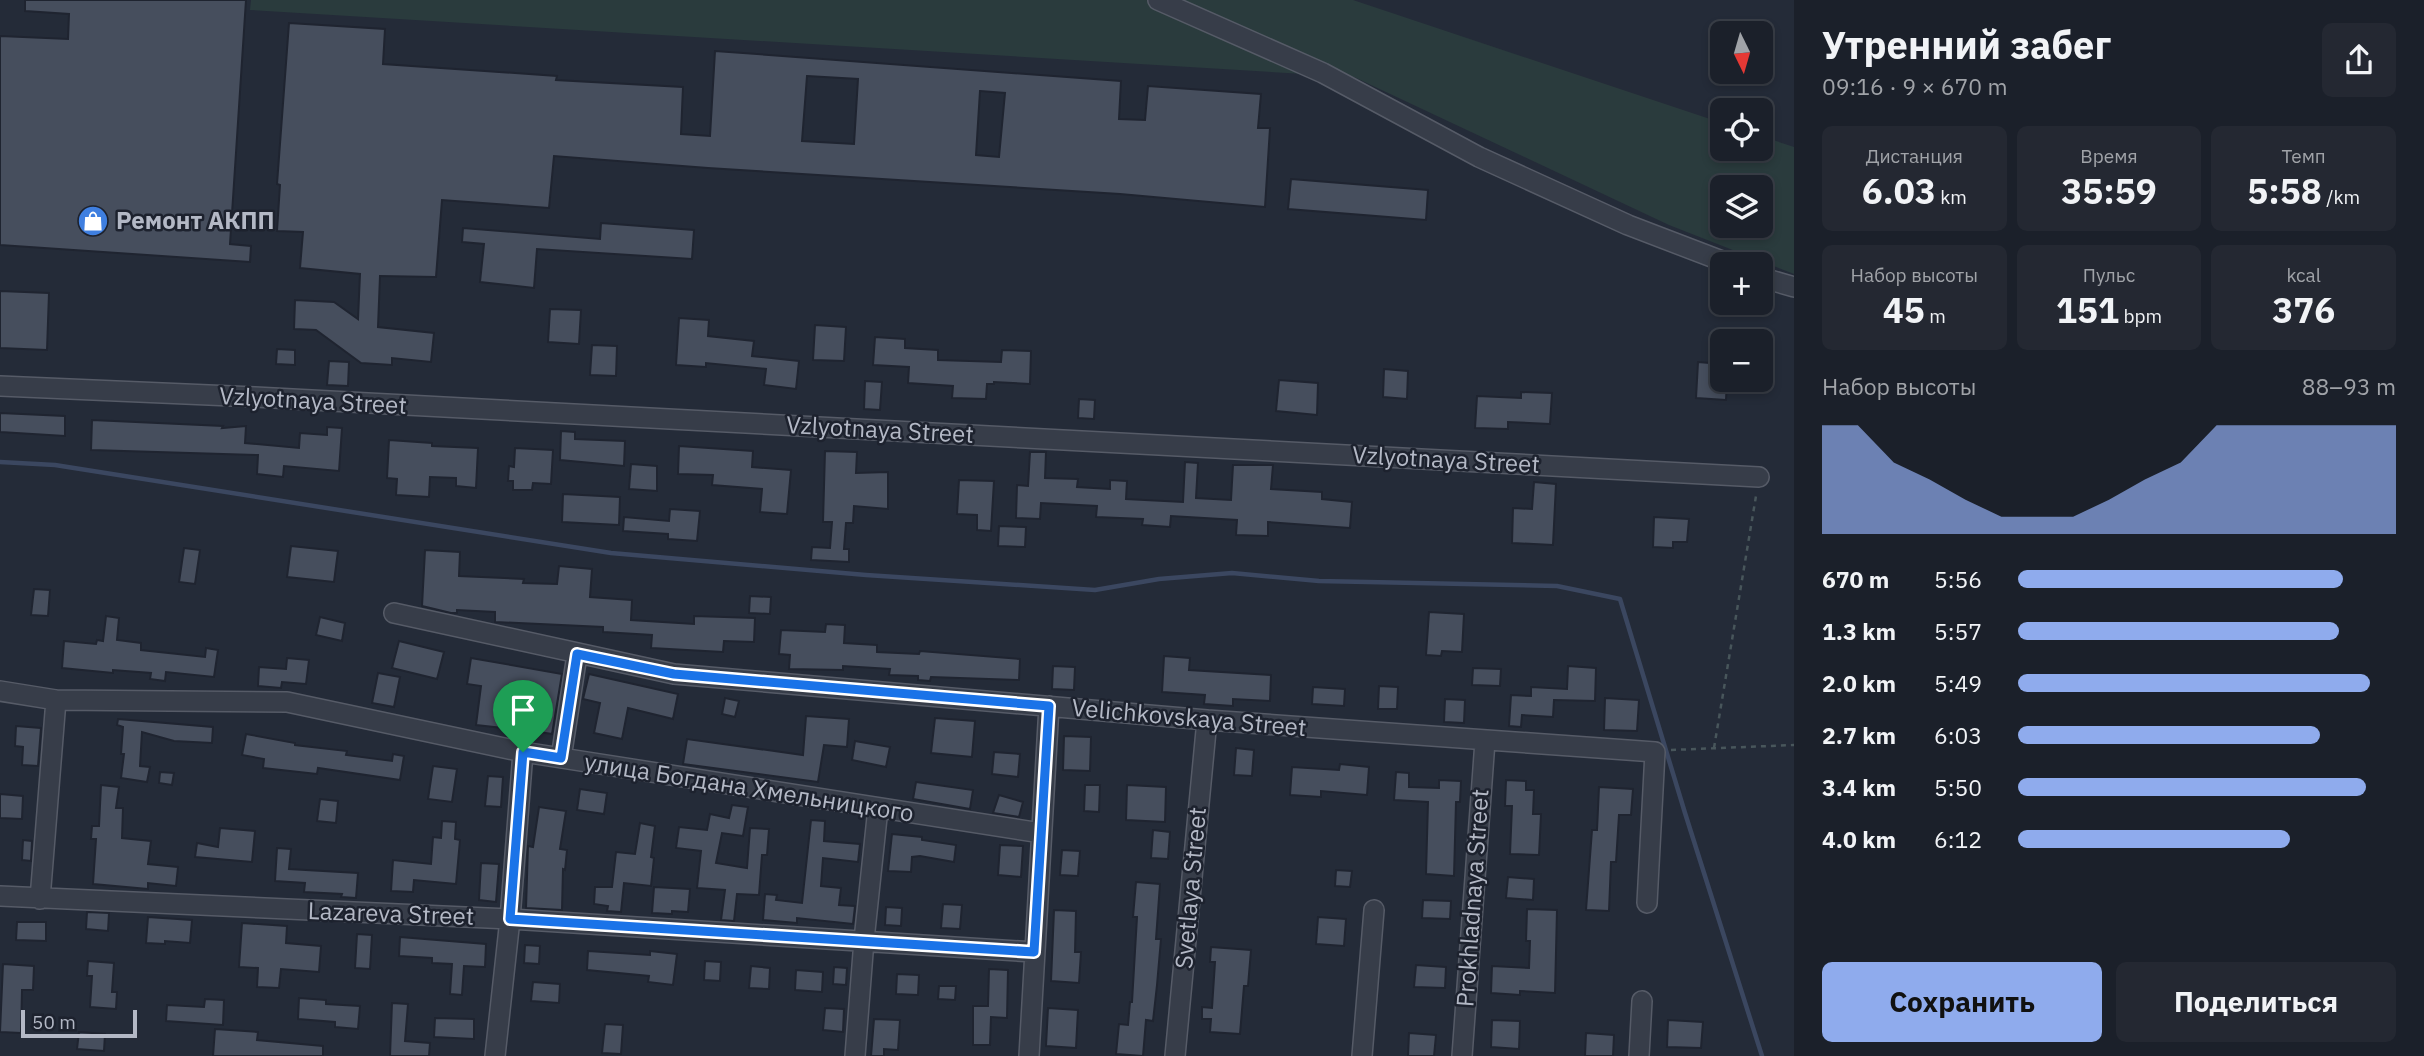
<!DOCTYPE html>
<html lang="ru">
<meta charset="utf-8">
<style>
body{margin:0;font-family:"IBM Plex Sans",sans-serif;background:#242832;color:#f1f3f6;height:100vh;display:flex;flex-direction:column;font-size:26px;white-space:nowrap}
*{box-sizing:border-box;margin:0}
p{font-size:23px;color:#a0a3a8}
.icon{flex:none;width:38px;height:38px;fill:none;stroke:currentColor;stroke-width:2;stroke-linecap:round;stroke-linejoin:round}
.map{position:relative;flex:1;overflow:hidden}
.panel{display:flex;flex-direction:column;background:#1b202a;width:630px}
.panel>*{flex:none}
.needle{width:46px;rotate:175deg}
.tools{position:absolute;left:1710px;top:21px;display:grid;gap:14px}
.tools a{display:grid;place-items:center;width:63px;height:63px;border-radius:10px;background:#1b202a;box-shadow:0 4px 10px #0003,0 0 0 2px #393e47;font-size:35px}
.scale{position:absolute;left:21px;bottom:18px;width:116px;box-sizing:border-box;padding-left:7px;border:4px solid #b3b8c5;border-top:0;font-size:19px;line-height:24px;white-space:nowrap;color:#b3b8c5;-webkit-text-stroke:5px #1d222e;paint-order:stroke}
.pin{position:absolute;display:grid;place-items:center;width:60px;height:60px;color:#fff;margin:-72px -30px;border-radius:50% 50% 50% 0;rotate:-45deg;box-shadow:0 0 7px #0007}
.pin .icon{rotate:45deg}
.round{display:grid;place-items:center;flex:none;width:74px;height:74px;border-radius:10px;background:#242832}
.summary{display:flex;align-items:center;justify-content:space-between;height:119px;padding:0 28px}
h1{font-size:38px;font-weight:700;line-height:52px}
.figures{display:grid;grid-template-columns:repeat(3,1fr);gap:10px;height:119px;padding:7px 28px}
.figures div{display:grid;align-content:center;border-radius:10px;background:#242832;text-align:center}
.figures b{font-size:35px;font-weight:700}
.figures small{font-size:19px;font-weight:400}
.figures p{font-size:19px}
.chart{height:196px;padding:14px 28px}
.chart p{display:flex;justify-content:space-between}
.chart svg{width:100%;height:126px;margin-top:7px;fill:#8fabed;opacity:.7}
.action{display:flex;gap:14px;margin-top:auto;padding:14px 28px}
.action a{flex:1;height:80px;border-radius:10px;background:#8fabed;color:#111;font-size:28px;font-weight:700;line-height:80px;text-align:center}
.action a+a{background:#242832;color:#f1f3f6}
ul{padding:0 28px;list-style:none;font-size:23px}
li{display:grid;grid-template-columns:112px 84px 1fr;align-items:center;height:52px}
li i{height:18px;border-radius:9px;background:#8fabed}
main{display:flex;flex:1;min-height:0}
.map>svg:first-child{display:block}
</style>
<main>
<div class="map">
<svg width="1794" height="1056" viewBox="0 0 1794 1056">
<rect width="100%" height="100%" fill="#242b38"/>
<path fill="#2a3b3d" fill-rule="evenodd" d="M251,0H1353L1722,123V149H1760L1761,136L1794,147V274L1669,225L1354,77L250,10ZM1722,187H1760V226H1722Z"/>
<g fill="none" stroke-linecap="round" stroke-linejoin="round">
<path stroke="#3b4760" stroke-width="4.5" d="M0,462L55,465L611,553L866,575L1095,590L1159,579L1232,573L1319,581L1557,586L1620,599L1685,813L1762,1056"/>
</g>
<path fill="#464e5d" stroke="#1f2430" stroke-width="2" fill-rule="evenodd" d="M25,0H246L230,244L251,246L250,262L0,245V36L68,39L69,14L25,11Z
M289,23L385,29L383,64L557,76L556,80L683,87L681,134L710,136L715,51L1121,81L1119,119L1145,120L1148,86L1261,94L1258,128H1270L1265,207L1120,194L708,168L554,156L549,208L442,200L436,277L380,276L378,327L434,333L431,362L392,358V365L361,363L316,330L294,329L295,300L334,302L358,319L360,274L300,268L303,232L277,231L280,185L277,184ZM807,76L858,79L854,144L802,141ZM980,91L1005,93L999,157L976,155Z
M1291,179L1428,190L1426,220L1288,209Z
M601,223L694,230L692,259L537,249L534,288L480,282L484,244L462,242L463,228L600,239Z
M0,291L49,293L47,350L0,348Z
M550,309L581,310L579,344L548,342Z
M679,318L709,320L708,336L754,341L752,356L799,361L796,389L764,385L766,369L706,363V367L676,365Z
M815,325L846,327L844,361L813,360Z
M875,337L905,339V348L938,350V360L1001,362L1002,350L1031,351L1030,384L994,382V384H987L986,399L952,398L953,386L908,383L909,367L873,365Z
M592,345L617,346L616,376L590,375Z
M277,349L295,350V365L276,364Z
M329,361L349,362L348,386L327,385Z
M1698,362L1722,364V380H1727L1726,400L1696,398Z
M1384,369L1408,371L1407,399L1383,397Z
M1279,380L1318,383L1317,415L1276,411Z
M865,381L882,382L880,410L864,409Z
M1521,392L1552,393L1550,424L1508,422V429L1475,428L1477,396L1521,398Z
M1079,399L1095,400L1094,419L1078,418Z
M0,413L65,416V436L0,432Z
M92,420L223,426L222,428L246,426L245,443L299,448L300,433L327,435V427L342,428L339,471L284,466L283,477L257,474L258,455L91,450Z
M561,431L575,432V439L625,441L624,466L560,460Z
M389,440L432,443V446L478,448L476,488L456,486V478L430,477L429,497L396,495L397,479L387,478Z
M679,446L753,451L752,467L791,470L787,514L760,512L762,489L712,485L713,475L678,474Z
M515,448L553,450L551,484L533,483L532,490H513V481H508L509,466L514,467Z
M825,451L857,452L856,473L888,472V509L854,506L853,523H846L844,549H849V562L811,560L812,547L830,548L832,522H823Z
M1030,452H1046L1045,478L1078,479L1077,487L1110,489V480L1127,481L1126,499L1183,502L1185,462L1198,463L1196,498L1231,500L1233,465H1273L1271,489L1322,492V499L1352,502L1350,528L1268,522V536L1236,535L1237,520L1171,516L1170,527L1142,525L1143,519L1096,517L1097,506L1041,503L1040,519L1016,518L1017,485L1028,486Z
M631,464L657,466V491L629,489Z
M959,480L994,481L991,531L977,530V515L957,514Z
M1534,482L1556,484L1553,545L1512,543L1513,508L1532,509Z
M563,494L620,497L619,525L562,522Z
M670,509L700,511L697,541L668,539V534L623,531L624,517L669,521Z
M1654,517L1689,519L1687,542H1673V548L1653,547Z
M999,526L1026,527L1025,547L998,546Z
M291,546L338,551L334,582L287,577Z
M184,548L200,550L195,584L179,582Z
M425,550L460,552L459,576L524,579L523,583L557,584L559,566L592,569L590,597L632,600L631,620L694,624V616L755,618L754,642L724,641L723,652L651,648L652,635L603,632V627L495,622V612L457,610V613H451L422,606Z
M34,589L50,590L48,616L31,615Z
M750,596L771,597L770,614L749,613Z
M1429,612L1464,614L1462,652L1442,651L1441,656L1426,655Z
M106,616L119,618L117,640L141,643V650L205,657L206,648L218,650L214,677L166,672L165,681L150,679L151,673L113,670V673L62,668L64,641L96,644L97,640L103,641Z
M320,617L345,623L342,641L316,635Z
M826,624L845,625L844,643L877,645V652L919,654L920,651L1020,659L1019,680L931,677L930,681L918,680V676L889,675L890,669L843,666V670L789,669L790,655L779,654L781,630L825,632Z
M399,641L444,652L437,679L392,668Z
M1164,656L1190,658L1189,670L1271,675L1270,701L1233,699V706L1204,704L1205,695L1162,692Z
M287,658L309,660L306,684L282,682L281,688L258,686L259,667L286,669Z
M471,658L562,674L552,734L533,731L538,696L508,692L503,728L476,725L481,686L467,684Z
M1053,666L1075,667L1074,690L1052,689Z
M1568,666L1596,668L1595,701L1554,700L1553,717L1522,715L1521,727L1509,726L1511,695L1531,696V687L1567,689Z
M1473,668L1501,669L1500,686L1472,685Z
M378,673L400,677L394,707L372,703Z
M589,674L678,694L673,719L628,708L622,739L594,733L600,703L583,699Z
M1379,686L1398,687L1397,709H1378Z
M1313,687L1345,689L1344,706L1312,704Z
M725,698L739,701L735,717L722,714Z
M1605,698L1639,700L1637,731L1604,730Z
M1445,699L1465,700L1464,723L1444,722Z
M806,716L849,719L847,747L824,745L818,782L683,764L687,739L803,755Z
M935,718L975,721L972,757L931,753Z
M118,719L213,727L212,743L174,741L142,732L140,766L150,767L147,782L121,778L124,754H121L123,727L117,725Z
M16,726L41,728L38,766L22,765L23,747L15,746Z
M246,734L295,743V745L347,751L346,755L392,761L393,754L404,756L400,780L318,768L317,774L263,768L264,759L242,755Z
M1064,736L1091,737L1090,771L1063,770Z
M855,741L890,747L886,767L852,760Z
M1236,748L1254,750L1252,776L1234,775Z
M994,752L1020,754L1018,777L992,774Z
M1340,764L1369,767L1367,795L1321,791V797L1290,795L1292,767L1339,770Z
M433,766L457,769L452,802L428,799Z
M160,772L174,773L172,785L159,783Z
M1396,772L1409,773V787L1439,788V780L1461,781L1460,802H1456L1454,876L1426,874L1428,802L1394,800Z
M488,776L503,777L501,807L485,806Z
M1506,780L1526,781V790H1534L1533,814H1541L1539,855L1510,854L1512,806H1505Z
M916,782L973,790L970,809L913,799Z
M101,785L119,787L116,808H123L122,838L151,841L148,864L178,867L176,886L148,883V889L93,884L96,839H91L92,826H99Z
M1085,785H1100L1099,812L1084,811Z
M1127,785L1166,787L1165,822L1126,820Z
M1599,787L1633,789L1631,815H1619L1616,862H1611L1609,911L1586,910L1592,830H1597Z
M580,789L607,793L604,814L577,810Z
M0,794L23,796L22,819L0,818Z
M999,795L1023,802L1019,817L993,813Z
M320,799L338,801L336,823L317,821Z
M732,805L748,807L743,836L722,833L716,863L747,868L750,828L769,829L767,855H762L759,895L737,894L734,921L721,920L725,890L697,888L701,851L676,848L679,827L707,830L710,814L729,818Z
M539,807L566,811L560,849L567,850L565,870L563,869L562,910L526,908L528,846L533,847Z
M811,820L825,821L824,841L860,844L858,862L823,858L821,886L841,888L839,905L855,906L853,924L797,918V923L763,920L765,894L777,895L776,900L802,903Z
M442,821L456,822L455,839L460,840L456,884L414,880L413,892L391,891L393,860L431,864L433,837L441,838Z
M640,823L655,826L651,857L654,858L651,886L624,883L621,912L607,911L608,906L594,904L595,887H612L616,852L635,854Z
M220,828L255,831L252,862L195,857L197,843L218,847Z
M1153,830L1170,832L1168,859L1151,858Z
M892,834L922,837V840L956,845L954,862L920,856L912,857L911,872L888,871Z
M23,840L32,841L31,861L22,860Z
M1000,845L1023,846L1021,877L998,875Z
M277,848L291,849L289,869L358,873L356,898L341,897L342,894L304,892L305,883L275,881Z
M1062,850L1080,851L1078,876L1060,875Z
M481,863L499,864L496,902L479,900Z
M1336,870L1352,871L1350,887L1335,886Z
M1508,877L1534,879L1533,900L1506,898Z
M1136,882L1160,884L1156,939H1161L1157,985L1153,1021L1146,1020L1143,1056L1116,1054L1119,1024L1128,1025L1130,1002H1132L1137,917H1133Z
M654,887L690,889L688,912L672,911V914L652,913Z
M1423,900L1451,901L1450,919L1422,918Z
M943,904L962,905L960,929L941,928Z
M886,907L902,908L901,926L885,925Z
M1527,909L1557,910L1555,993L1520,991V995L1491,993L1492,966L1529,968L1530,941H1526Z
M1054,910L1076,911L1075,952H1081L1079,983L1051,981Z
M87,912L109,913L108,931L86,929Z
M148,917L192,920L190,943L165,941V944L146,943Z
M1318,917L1346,919L1344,946L1316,944Z
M17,922H46V941L16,940Z
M242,923L287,926L286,943L321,946L319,972L281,969L279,988L257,987L258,968L239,967Z
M357,934L372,935L370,969L355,968Z
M400,937L486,944L485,967L464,966L462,995L450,994L452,964L432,963V958L399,956Z
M525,945L540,946L539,964L524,963Z
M1211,947L1251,950L1248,986H1244L1240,1034L1210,1032L1211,1019H1202V1007L1212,1008L1215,962H1210Z
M588,951L650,955V951L677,954L673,985L648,982L649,976L587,970Z
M88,961L114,963L112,992H117L116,1009L90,1007L92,976H87Z
M705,961L721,962L720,981L704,980Z
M3,964L34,966L33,990H22L21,1033L0,1032Z
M1416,965L1446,967L1445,988L1414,987Z
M751,966L770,968L769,989L749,988Z
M834,967L847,968L846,985L833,984Z
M989,969L1008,970L1007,1018L991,1017L990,1045H973V1006H988Z
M796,970L823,972L822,992L795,990Z
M897,974L919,975L918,995L896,994Z
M533,982L560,984L559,1003L531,1001Z
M939,986H956L955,1000L938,999Z
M299,998L326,1000V1004L360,1006L358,1029L335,1027V1022L298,1019Z
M205,999L224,1000L223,1025L166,1021L167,1005L204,1007Z
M392,1003L408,1004L405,1041L430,1043L429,1056H390Z
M825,1008L844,1009L843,1032L823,1030Z
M1048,1008L1078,1010L1076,1048L1046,1046Z
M435,1018L474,1019V1039L434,1037Z
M874,1019L900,1020L898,1050L884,1049V1056H871Z
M1492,1020L1520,1021L1519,1049L1491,1047Z
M1668,1020L1703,1022L1701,1048L1667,1047Z
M605,1024L623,1025L621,1054L602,1053Z
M215,1029L258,1032L257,1040L323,1046V1056H213Z
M79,1032L105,1034L104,1051L77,1049Z
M1409,1033L1436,1035L1434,1056H1408Z
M1586,1033L1614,1035L1613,1056H1585Z"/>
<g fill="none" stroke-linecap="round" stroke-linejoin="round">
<g stroke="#565b67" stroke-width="22">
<path id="minor" d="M1158,0L1323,73L1479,157L1628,225L1730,264
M1760,277L1794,287
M0,386L255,397L1759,477
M394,613L674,674L1207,720L1655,752L1647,903
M0,691L56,700L287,702L523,752L1041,833
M561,758L577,655
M0,896L510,919L1034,952
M40,899L56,700
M495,1056L510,919L523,752
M855,1056L864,940L878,808
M1029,1056L1049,706
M1175,1056L1207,720
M1362,1056L1374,910
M1462,1056L1485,741
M1639,1056L1642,1001"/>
</g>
<path stroke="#48565b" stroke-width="2.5" stroke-dasharray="5 5" stroke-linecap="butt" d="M1714,748L1756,496
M1671,750L1794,745"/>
<use href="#minor" stroke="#373d49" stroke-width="19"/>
</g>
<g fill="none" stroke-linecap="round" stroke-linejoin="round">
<g stroke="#fff" stroke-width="14">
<path id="route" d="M577,654L674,674L1049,706L1034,952L510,919L523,752L561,758Z"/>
</g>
<use href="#route" stroke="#1a73e8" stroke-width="9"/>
</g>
<defs>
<g id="shop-disc" transform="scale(1.575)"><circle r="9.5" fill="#3f7fe0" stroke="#1d222e"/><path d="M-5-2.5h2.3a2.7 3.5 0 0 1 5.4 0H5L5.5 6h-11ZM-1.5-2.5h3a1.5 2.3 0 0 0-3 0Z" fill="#fff"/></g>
</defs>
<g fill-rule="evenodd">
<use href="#shop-disc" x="93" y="221"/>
</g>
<g text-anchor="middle" stroke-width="5" stroke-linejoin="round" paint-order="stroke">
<g font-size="24" font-weight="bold" fill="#b3b8c5" stroke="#1d222e" text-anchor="start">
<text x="116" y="229">Ремонт АКПП</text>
</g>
<g font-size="24" fill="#b3b8c5" stroke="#1d222e">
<text transform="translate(313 401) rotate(3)" y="8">Vzlyotnaya Street</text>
<text transform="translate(880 430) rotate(3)" y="8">Vzlyotnaya Street</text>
<text transform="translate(1446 460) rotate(3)" y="8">Vzlyotnaya Street</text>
<text transform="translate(1189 718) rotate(5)" y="8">Velichkovskaya Street</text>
<text transform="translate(749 788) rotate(9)" y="8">улица Богдана Хмельницкого</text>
<text transform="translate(1191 888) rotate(-85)" y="8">Svetlaya Street</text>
<text transform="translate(1473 898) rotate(-86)" y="8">Prokhladnaya Street</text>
<text transform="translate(391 914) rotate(2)" y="8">Lazareva Street</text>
</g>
</g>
</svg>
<div class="tools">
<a><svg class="needle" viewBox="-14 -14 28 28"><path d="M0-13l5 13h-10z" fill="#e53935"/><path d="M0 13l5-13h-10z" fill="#a0a3a8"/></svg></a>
<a><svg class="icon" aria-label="locate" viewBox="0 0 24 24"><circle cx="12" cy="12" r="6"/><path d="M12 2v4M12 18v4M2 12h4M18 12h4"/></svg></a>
<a><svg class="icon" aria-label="layers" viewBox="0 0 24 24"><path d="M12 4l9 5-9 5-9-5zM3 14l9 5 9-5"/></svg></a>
<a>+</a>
<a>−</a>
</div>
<div class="scale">50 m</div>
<div class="pin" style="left:523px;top:752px;background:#1e9e55"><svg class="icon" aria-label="arrive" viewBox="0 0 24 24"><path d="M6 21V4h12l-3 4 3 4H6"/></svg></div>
</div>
<section class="panel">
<div class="summary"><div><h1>Утренний забег</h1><p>09:16 · 9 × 670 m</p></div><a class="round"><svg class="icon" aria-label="share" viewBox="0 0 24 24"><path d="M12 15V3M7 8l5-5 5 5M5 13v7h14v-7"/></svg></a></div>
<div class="figures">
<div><p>Дистанция</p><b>6.03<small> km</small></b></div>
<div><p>Время</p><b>35:59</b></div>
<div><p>Темп</p><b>5:58<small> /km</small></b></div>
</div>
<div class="figures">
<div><p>Набор высоты</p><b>45<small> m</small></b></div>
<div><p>Пульс</p><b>151<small> bpm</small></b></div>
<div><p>kcal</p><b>376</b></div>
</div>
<div class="chart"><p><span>Набор высоты</span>88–93 m</p>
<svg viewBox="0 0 160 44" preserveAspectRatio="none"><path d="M0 44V6L10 6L20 19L30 25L40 32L50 38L60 38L70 38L80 32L90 25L100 19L110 6L120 6L130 6L140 6L150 6L160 6V44z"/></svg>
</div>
<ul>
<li><b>670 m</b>5:56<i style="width:86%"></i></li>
<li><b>1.3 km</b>5:57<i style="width:85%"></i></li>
<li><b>2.0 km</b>5:49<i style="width:93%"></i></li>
<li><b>2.7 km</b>6:03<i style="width:80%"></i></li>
<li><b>3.4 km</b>5:50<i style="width:92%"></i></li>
<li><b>4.0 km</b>6:12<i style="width:72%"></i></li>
</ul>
<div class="action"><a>Сохранить</a><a>Поделиться</a></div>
</section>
</main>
